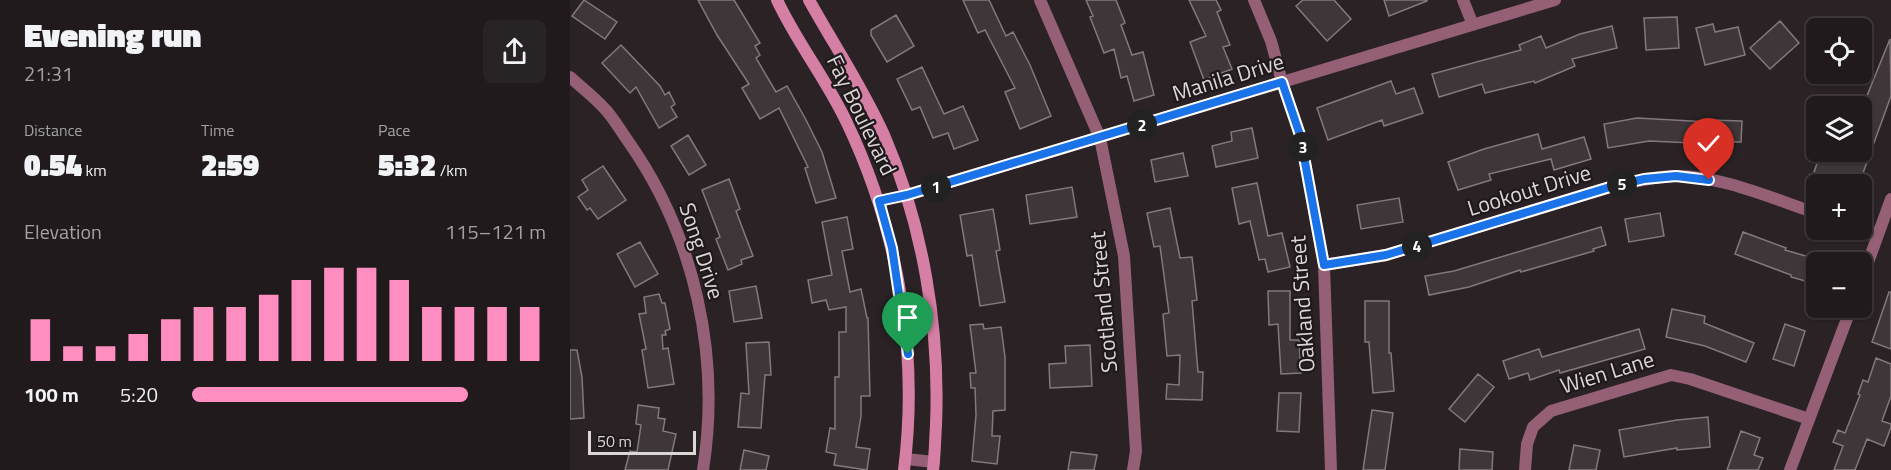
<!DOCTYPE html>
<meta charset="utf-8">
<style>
body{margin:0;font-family:"Titillium Web",sans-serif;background:#282325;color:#f1f3f6;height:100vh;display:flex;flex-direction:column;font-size:22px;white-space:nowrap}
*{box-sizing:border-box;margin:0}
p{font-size:20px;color:#a2a1a3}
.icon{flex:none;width:33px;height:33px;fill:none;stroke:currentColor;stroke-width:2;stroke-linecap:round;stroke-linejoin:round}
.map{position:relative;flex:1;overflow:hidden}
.sheet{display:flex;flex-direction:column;background:#201a1c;width:570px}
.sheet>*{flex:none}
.fabs{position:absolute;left:1236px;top:18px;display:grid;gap:12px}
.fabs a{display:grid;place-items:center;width:66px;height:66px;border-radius:9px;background:#201a1c;box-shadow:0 2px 4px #0004,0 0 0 2px #3d383b;font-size:30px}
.scale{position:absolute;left:18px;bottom:15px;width:108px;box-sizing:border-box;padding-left:6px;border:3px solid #dbd6d8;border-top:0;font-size:16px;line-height:21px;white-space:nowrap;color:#dbd6d8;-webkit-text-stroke:4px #20191b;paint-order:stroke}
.pin{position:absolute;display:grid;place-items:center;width:51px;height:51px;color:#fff;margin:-62px -26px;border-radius:50% 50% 50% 0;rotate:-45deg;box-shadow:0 0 6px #0007}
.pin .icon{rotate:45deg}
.km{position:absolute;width:30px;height:30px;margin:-15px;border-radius:50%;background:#222;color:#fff;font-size:16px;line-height:30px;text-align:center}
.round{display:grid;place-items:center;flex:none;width:63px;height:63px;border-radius:9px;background:#282325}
.overview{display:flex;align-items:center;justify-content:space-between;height:102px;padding:0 24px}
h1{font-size:33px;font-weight:800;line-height:45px}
.stats{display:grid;grid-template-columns:repeat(3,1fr);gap:9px;height:102px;padding:6px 24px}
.stats div{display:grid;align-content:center}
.stats b{font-size:30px;font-weight:800}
.stats small{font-size:16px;font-weight:400}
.stats p{font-size:16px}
.chart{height:168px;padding:12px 24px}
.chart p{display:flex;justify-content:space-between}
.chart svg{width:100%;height:108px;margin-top:6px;stroke:#fd8ebf;stroke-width:6}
ul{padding:0 24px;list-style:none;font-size:20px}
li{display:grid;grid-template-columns:96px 72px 1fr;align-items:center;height:45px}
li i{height:15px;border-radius:8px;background:#fd8ebf}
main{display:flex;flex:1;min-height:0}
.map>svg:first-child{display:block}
</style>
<main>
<section class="sheet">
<div class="overview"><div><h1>Evening run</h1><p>21:31</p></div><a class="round"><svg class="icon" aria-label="share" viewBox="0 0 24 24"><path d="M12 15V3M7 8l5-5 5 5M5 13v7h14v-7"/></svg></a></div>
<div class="stats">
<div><p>Distance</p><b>0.54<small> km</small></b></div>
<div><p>Time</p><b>2:59</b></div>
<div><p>Pace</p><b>5:32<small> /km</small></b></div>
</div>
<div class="chart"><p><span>Elevation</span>115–121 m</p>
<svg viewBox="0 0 160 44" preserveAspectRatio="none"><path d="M5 44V27M15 44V38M25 44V38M35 44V33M45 44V27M55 44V22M65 44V22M75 44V17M85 44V11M95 44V6M105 44V6M115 44V11M125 44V22M135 44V22M145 44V22M155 44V22"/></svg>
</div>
<ul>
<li><b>100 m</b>5:20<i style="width:78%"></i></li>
</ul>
</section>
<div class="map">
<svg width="1321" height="470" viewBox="0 0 1321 470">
<rect width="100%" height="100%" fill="#2a2225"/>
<path fill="#3e3639" stroke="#83797c" stroke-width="1.5" d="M14,0L47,22L35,39L2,16Z
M128,0H164L190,43L185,46L190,55L186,58L206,92L217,86L235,118L252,152L266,198L246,203L235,168L238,167L209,108L190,119L172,88L179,84L147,35Z
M393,0H419L436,36L443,32L460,65L481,116L450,129L435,92L445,88L415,30L408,33Z
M516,0H546L555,23L551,25L562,55L573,52L584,95L564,101L557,76L551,78L544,49L534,53L520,17L523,16Z
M619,0H646L651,10L647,12L660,45L653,47L662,69L634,80L620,42L636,36Z
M733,0H764L781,19L757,41L726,6Z
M814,0H857V1L819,16Z
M326,15L344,46L317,62L301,35V30Z
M1107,17L1109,48L1076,50L1074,18Z
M1210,21L1229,43L1200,69L1180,48Z
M1143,24L1145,32L1168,27L1175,55L1135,65L1126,28Z
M1042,26L1047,48L1002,59L1005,66L965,83L964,81L915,93L912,84L869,97L862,74L951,50L949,45L971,36L976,48L1010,34Z
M1320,39L1321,96L1289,184H1280L1244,172L1251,152L1275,160L1278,152H1292V108Z
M51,45L90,86L95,95L99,92L105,104L101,107L107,117L89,128L66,87L60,93L32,63Z
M352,67L374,114L393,106L408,140L384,149L378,133L363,138L350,107L342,110L327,79Z
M821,81L826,94L844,88L853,113L814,126L812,120L758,140L747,108Z
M1067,118L1139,122V120L1172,121L1171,142L1123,141V143L1079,141L1038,148L1034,124Z
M682,128L688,158L646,167L642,146L662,141L661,132Z
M968,134L972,149L1014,137L1021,159L984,170L981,159L919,174L921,180L888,190L878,162L914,149Z
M118,135L136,165L119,175L101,146Z
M613,153L618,176L585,182L581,160Z
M33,166L56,200L28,219L20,208L17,210L8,197L18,190L12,180Z
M159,179L170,209L166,211L183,256L171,260L172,264L158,270L146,239L150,237L132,190Z
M687,183L698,236L712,233L720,267L698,272L695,259L689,260L680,221L669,224L662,188Z
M502,187L507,217L460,224L456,195Z
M829,198L833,222L791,229L787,205Z
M600,208L610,258L622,257L627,300L622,301L628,372H633L632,400L596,399L597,384L609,385L610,355L597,356L593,314L599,313L590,246L584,247L577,213Z
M423,209L430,250L426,251L435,302L410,306L402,255L397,256L390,215Z
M1090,213L1094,236L1059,242L1055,219Z
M277,217L283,249L272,251L280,292L291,289L297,318H298L300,396H291V416L286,447L300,449L297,470L264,465L266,454L256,452L260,428L265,429V377H269V332H276V307L259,310L256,300L242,303L238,280L262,275L252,222Z
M1031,227L1036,245L1023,249L1024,251L951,272L950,270L899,287L859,295L855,276L884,271Z
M1173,232L1216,248L1215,250L1246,259V284L1221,277V275L1165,254Z
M70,242L88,274L65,287L47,254Z
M186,286L192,318L164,322L159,291Z
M698,291H720V340H729L731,373L711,374L708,324L699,325Z
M1319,292H1321V349L1302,342Z
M89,294L92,303H95L100,329L95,331L96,335H92L93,349L98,348L104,384L78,388L72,350L76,349L69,314L76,313L74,297Z
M795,301H819V353H821L824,391L803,393L799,342H795Z
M1102,309L1135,316L1134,323L1184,343L1176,362L1135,346L1096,337Z
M413,324L414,329L431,327L435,357V410L423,411L422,436H430L427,464L402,461L406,415L405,388H401L400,373H406L400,325Z
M1215,324L1235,331L1224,366L1203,359Z
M1069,329L1075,349L990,373L989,370L960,380L958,373L939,379L933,361L969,349L972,357Z
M199,342L201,375H195L191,428L168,427L171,393L179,394L176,343Z
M520,345L522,386L480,388L479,364L496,363L495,346Z
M0,350H7L12,377L14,418L0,419Z
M1306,358L1321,364V396L1312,421L1321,424V427L1314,446L1297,439L1285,470H1264L1273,446L1263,442L1268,430L1275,433L1290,395L1288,394L1293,380L1298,382Z
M908,374L924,387L895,422L879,409Z
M709,393H731L729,432L707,431Z
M68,405L89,408L88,418L95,419L93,431L106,434L98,470H55L60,451L67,452L71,425L66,424Z
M802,410L823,413L815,470H793Z
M1138,417L1140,447L1107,450V448L1054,457L1049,430L1107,420Z
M1171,431L1190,438L1184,455L1193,458L1188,470H1157Z
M1004,445L1030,450L1026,470H999Z
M890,449L923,452L922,470H889Z
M174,450L199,456L196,470H170Z
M501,452L527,455L524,470H498Z"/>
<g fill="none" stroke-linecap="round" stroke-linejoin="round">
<path stroke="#955f76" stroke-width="12" d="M470,0L530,138L554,256L566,451L563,470
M684,0L701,41L712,82L730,135L754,265L761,470
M893,0L903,25
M0,77C11,87 24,97 34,108C43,117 50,130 58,141C125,236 151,356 133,470
M309,201L337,195L985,0
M1292,229L1308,234
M754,265L816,255L1040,187C1061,182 1082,177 1104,176C1147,174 1206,200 1246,213
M1292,279L1321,199
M336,459L364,462
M955,470L957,444L963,427L981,411L1101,375L1120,379L1239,419
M1220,470L1281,308"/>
<path stroke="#d67fa5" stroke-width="12" d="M207,0C227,43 257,80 277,123C328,230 349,352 334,470
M239,0C264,45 293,88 314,135C353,225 370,327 366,425C365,440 365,455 363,470"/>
</g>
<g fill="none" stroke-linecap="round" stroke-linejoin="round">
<g stroke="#fff" stroke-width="12">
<path id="route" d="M338,354L322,248L309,201L337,195L712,82L730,135L754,265L816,255L1040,187L1074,179L1106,176L1139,180"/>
</g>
<use href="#route" stroke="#1a73e8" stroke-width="8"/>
</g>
<g text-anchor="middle" stroke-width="4.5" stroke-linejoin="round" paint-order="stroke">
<g font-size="22" fill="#dbd6d8" stroke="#20191b">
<text transform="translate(658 77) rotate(-17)" y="8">Manila Drive</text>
<text transform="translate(292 115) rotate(64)" y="8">Fay Boulevard</text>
<text transform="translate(959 190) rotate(-17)" y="8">Lookout Drive</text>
<text transform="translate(132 251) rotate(72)" y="8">Song Drive</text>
<text transform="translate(533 302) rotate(-95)" y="8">Scotland Street</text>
<text transform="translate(732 304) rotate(-94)" y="8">Oakland Street</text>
<text transform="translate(1037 372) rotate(-17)" y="8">Wien Lane</text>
</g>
</g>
</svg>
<div class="fabs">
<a><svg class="icon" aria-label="locate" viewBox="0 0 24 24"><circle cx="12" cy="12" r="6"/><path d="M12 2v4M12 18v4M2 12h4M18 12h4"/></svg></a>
<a><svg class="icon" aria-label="layers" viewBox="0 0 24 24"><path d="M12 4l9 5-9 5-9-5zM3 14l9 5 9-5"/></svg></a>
<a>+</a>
<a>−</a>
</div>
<div class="scale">50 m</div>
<div class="pin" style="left:338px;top:354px;background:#1e9e55"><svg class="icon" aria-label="arrive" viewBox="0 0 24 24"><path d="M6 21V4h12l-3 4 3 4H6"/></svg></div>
<div class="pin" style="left:1139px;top:180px;background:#d93025"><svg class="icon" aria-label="check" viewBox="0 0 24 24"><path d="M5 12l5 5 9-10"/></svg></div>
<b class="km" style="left:366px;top:187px">1</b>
<b class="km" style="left:572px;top:125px">2</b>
<b class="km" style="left:733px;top:147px">3</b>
<b class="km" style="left:847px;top:246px">4</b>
<b class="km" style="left:1052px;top:184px">5</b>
</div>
</main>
